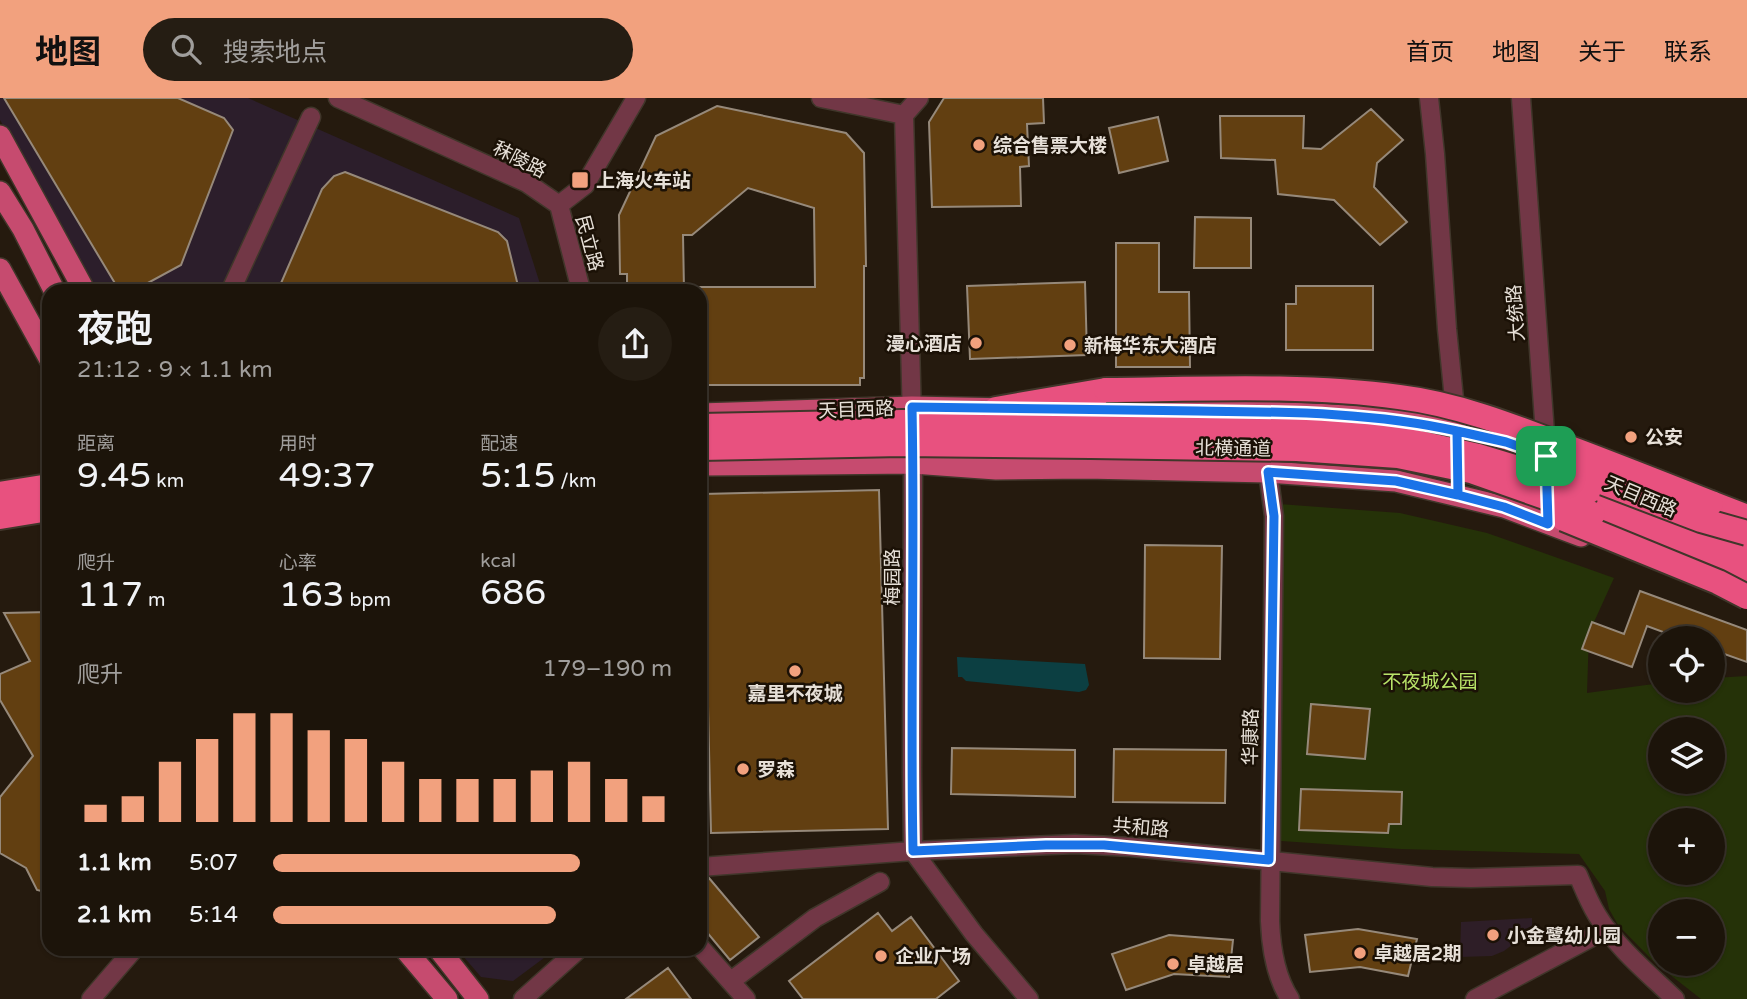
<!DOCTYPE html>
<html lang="zh">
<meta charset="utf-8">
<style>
body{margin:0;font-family:"Varela Round","Noto Sans SC",sans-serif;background:#251d13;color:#f1f3f6;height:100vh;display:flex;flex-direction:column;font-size:26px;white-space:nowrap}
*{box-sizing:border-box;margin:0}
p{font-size:23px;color:#a09e9c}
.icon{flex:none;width:38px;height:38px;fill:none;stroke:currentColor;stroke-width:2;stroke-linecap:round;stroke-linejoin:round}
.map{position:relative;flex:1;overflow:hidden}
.side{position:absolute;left:42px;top:186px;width:665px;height:672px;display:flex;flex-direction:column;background:#1c140a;border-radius:21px;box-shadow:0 2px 5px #0004,0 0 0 2px #3a332b}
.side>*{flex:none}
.tools{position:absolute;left:1648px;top:528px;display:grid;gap:14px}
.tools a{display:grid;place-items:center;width:77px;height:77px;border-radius:50%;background:#1c140a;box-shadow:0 2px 5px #0004,0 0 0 2px #3a332b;font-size:35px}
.pin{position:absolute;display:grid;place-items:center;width:60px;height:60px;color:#fff;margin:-30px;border-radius:14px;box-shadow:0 4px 10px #0006}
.round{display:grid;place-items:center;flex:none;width:74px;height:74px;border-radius:37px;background:#251d13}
.headline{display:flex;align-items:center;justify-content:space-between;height:119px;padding:0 35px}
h1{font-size:38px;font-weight:600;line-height:52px}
.stats{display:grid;grid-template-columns:repeat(3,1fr);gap:10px;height:119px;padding:7px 35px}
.stats div{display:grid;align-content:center}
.stats b{font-size:35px;font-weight:600}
.stats small{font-size:19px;font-weight:400}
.stats p{font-size:19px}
.chart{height:196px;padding:14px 35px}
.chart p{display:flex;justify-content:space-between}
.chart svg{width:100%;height:126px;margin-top:7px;stroke:#f2a17e;stroke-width:6}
ul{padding:0 35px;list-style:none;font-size:23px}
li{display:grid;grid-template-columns:112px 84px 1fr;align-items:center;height:52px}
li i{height:18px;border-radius:9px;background:#f2a17e}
header{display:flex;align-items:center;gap:42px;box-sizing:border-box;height:98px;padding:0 35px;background:#f2a17e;color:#111}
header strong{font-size:33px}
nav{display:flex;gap:38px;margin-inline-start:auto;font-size:24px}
.search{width:490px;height:63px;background:#251d13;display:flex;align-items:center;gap:18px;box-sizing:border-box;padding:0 24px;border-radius:38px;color:#a09e9c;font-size:26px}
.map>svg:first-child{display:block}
</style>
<header>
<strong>地图</strong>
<div class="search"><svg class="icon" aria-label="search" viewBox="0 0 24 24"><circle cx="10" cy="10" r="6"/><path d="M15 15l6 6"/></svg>搜索地点</div>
<nav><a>首页</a><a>地图</a><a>关于</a><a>联系</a></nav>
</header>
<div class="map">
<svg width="1747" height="901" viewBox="0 0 1747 901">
<rect width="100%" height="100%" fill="#251a0e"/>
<path fill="#2c1e2b" d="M0,0H248L519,120L542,192H96L0,22Z
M457,851H556L513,883L481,879Z"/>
<path fill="#2e1e27" d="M1532,820V832L1504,853L1492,858L1460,859L1461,824Z"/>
<path fill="#253208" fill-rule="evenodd" d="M1279,406L1400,415L1487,435L1614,480L1589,535L1587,595L1661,585V593H1713V580L1747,578V901H1701L1655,865L1618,827L1609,811L1605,793L1579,756L1401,751L1266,742ZM1661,632H1713V684H1661ZM1661,723H1713V775H1661ZM1661,814H1713V866H1661Z"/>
<path fill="#0c3f42" d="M957,559L1085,566L1089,587L1086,592L1079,594L966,583L962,579H958Z"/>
<path fill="#623f11" stroke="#96897a" stroke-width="2" d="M4,0H178L224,20L233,32L181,167L135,192H119Z
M944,0H1043L1044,25L1027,26L1029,68L1020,69L1021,108L932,109L929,24Z
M717,8L846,35L864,55L866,168H864V280H860V287H700V189H815L814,110L748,90L692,137H683L684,192H627V176H620L619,117L656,38Z
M1371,11L1403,42L1377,65L1374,89L1407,124L1380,147L1334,102L1278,96L1275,62L1221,60L1220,18H1304L1303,50L1321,51Z
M1158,19L1168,63L1119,75L1109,30Z
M345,74L498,134L507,143L519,192H278L322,91L334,78Z
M1195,119L1251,120V170H1194Z
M1116,145H1159V194H1189L1190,269H1116Z
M1085,184L1087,257L970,261L967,188Z
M1296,188H1373V252H1286V206H1296Z
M879,392L888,731L711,735L703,396Z
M1145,447L1222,448L1220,561L1144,560Z
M1640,493L1747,532V564L1713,552V541H1682L1647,528L1632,569L1582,551L1592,524L1624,536Z
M49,514V795L37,792L26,770L0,755V699L33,658L0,602V576L30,563L4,515Z
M1311,606L1370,611L1365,661L1307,656Z
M952,650L1075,652V699L951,696Z
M1114,651L1226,652L1225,705L1113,704Z
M1301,691L1402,694L1401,726H1389L1388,735L1299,732Z
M709,780L759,839L730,862L700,826V787Z
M878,815L892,833L911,819L959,883L936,901H803L789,883Z
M1358,831L1417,841L1408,878L1360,869L1310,874L1305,837Z
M1169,837L1233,842L1229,879L1174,876L1126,892L1112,856Z
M668,870L691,901H626Z"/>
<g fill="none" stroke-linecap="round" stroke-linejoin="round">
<g stroke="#40362a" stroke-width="21">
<path id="minor" d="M338,0L527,85L559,107
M821,0L904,17
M1429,0L1435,56L1447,231L1456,321
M1521,0L1546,350
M904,17L912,321
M904,17L919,0
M559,107L585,87L636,0
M559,107L581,192
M231,192L311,19
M913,353L912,675L913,753L974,836L1029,901
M1268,374L1274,418L1270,823C1271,849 1275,878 1290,901
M700,769L913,753L1075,746L1131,749L1432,779L1471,780L1578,777C1584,791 1589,804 1597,817C1616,849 1648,875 1675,901
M700,849L746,901
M731,883L815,820L880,784
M91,901L135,850
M523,901L580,850
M1475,901L1607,831"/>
</g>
<g stroke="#40362a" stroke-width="24">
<path id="major" d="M0,38L84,192
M0,94L23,131L54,192
M0,171L49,260
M1043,311C1124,311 1206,312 1287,315C1331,317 1376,318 1420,325C1478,334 1533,352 1587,375
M700,316L912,309L1011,311
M700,367L913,365L996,371L1086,370L1268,374L1396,383L1504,409L1581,438
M404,850L447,901
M438,850L478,901"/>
</g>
<g stroke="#40362a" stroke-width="28">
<path id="highway" d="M996,311L1106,292
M1588,394L1747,454
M0,396L49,388
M1711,405L1747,419
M1593,416L1747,474
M0,419L49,411"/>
</g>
<use href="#minor" stroke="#723746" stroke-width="18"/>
<use href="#major" stroke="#c64b6f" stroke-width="21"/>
<use href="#highway" stroke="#e8517f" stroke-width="24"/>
<g stroke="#40362a" stroke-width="28" stroke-linecap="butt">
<path id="highway-bridge" d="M1106,292C1202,291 1304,286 1399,299C1457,306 1513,328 1567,349C1615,367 1663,386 1711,405
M700,328L902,324L1298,329L1402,341L1478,358L1534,375L1588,394
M700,350L902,346L1091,348L1297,351L1398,358L1471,373L1593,416
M1570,372L1701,422L1747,435
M1564,421L1718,484L1747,499"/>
</g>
<use href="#highway-bridge" stroke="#e8517f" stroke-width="24"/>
</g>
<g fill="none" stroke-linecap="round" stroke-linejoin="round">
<g stroke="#fff" stroke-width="14">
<path id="route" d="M1546,358L1506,344L1457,333L1458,397L1396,383L1268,374L1274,418L1269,762L1104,747H1046L913,753C910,605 915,457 912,309C1007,311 1103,311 1198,313C1285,314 1373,314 1457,333L1458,397L1504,409L1548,426L1546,358"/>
</g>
<use href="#route" stroke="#1a73e8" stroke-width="9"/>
</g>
<g fill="#f2a17e" stroke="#1b1106" stroke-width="2.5">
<circle cx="979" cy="47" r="7"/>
<rect x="571" y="73" width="18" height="18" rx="3.5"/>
<circle cx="976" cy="245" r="7"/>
<circle cx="1070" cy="247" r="7"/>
<circle cx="1631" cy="339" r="7"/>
<circle cx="795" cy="573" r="7"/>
<circle cx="743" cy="671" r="7"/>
<circle cx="1493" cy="837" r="7"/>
<circle cx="1360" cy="855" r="7"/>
<circle cx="881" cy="858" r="7"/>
<circle cx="1173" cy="866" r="7"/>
</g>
<g text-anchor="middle" stroke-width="5" stroke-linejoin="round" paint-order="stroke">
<g font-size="19" font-weight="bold" fill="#e7e0d8" stroke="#1b1106" text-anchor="start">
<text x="993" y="54">综合售票大楼</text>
<text x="596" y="89">上海火车站</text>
<text x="962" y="252" text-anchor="end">漫心酒店</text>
<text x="1084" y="254">新梅华东大酒店</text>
<text x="1645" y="346">公安</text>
<text x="795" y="602" text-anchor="middle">嘉里不夜城</text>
<text x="757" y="678">罗森</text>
<text x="1507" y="844">小金鹭幼儿园</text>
<text x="1374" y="862">卓越居2期</text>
<text x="895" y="865">企业广场</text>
<text x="1187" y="873">卓越居</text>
</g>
<g font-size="19" fill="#e7e0d8" stroke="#1b1106">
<text transform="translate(520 61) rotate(27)" y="7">秣陵路</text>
<text transform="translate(590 145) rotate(75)" y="7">民立路</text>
<text transform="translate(1515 215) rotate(-94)" y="7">大统路</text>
<text transform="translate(856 311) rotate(-2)" y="7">天目西路</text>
<text transform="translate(1233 350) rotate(1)" y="7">北横通道</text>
<text transform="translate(1641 398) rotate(23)" y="7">天目西路</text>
<text transform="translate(892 479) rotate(-90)" y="7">梅园路</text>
<text transform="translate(1250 639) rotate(-89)" y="7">华康路</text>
<text transform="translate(1141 729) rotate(5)" y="7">共和路</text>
</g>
<g font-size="19" fill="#b9e469" stroke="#1b1106">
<text x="1430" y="590">不夜城公园</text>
</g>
</g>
</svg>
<div class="tools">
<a><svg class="icon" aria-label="locate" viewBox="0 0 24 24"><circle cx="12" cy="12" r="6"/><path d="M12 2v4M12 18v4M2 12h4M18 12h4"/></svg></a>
<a><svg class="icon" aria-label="layers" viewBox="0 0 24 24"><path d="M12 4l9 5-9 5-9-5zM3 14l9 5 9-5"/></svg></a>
<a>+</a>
<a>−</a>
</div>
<div class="pin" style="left:1546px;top:358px;background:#1e9e55"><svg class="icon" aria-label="arrive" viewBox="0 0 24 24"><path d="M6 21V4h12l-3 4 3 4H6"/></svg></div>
<section class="side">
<div class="headline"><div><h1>夜跑</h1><p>21:12 · 9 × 1.1 km</p></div><a class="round"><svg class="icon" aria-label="share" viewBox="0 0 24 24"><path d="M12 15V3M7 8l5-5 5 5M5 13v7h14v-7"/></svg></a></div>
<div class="stats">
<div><p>距离</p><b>9.45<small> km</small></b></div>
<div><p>用时</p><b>49:37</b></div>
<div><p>配速</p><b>5:15<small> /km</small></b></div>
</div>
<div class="stats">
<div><p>爬升</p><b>117<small> m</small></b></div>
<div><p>心率</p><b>163<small> bpm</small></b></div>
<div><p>kcal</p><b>686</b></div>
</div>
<div class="chart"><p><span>爬升</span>179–190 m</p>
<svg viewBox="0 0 160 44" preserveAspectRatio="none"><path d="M5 44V38M15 44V35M25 44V23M35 44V15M45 44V6M55 44V6M65 44V12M75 44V15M85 44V23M95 44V29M105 44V29M115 44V29M125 44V26M135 44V23M145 44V29M155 44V35"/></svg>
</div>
<ul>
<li><b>1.1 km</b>5:07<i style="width:77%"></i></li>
<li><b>2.1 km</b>5:14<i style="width:71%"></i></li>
</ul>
</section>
</div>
